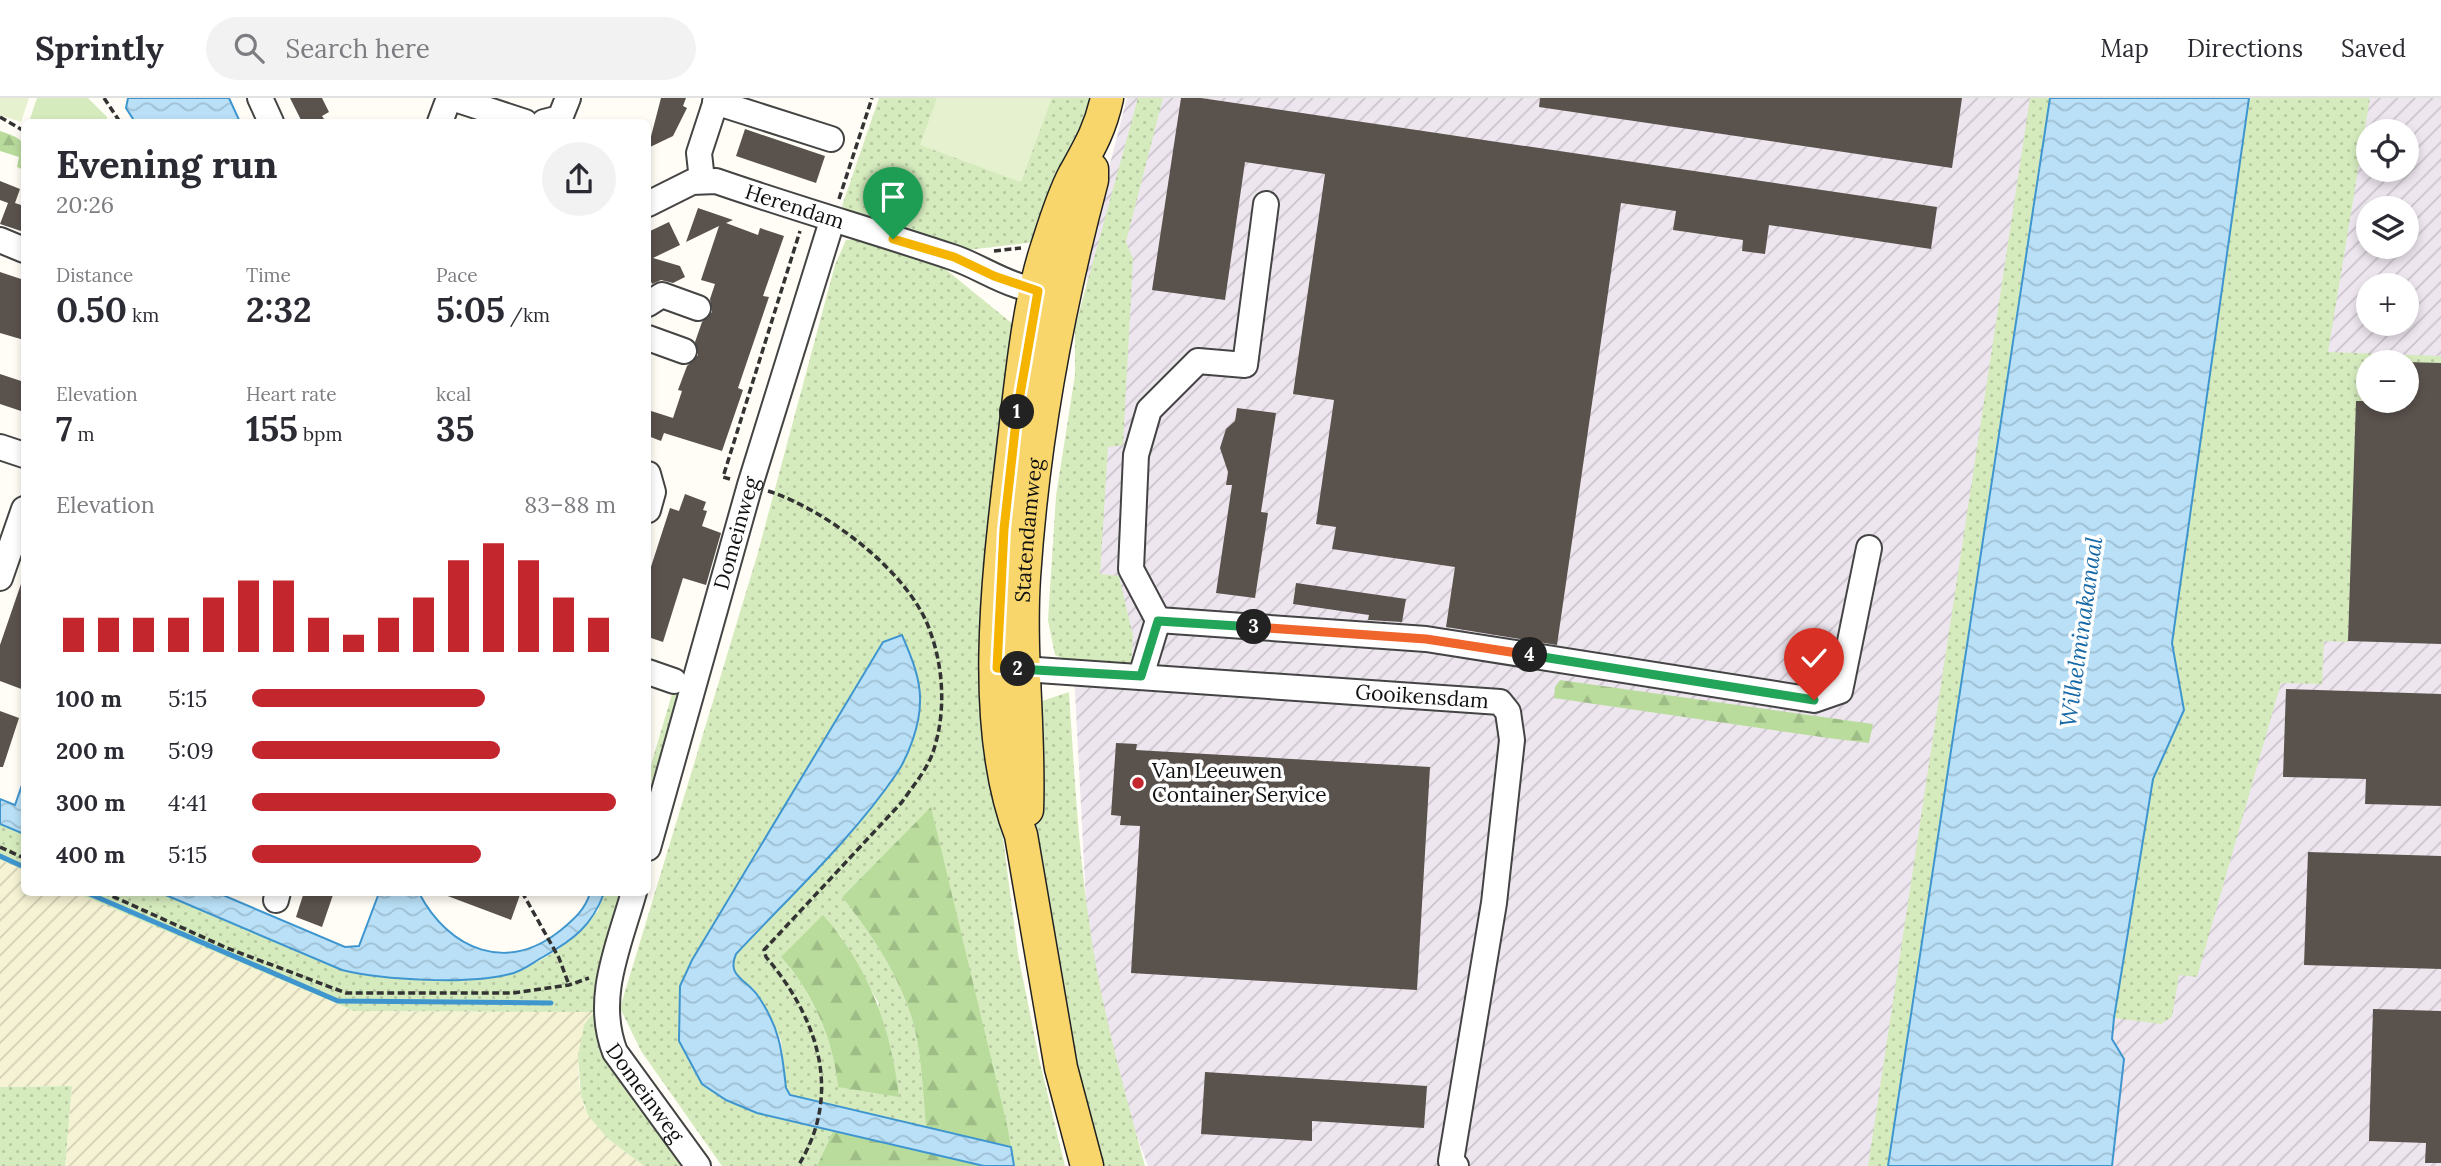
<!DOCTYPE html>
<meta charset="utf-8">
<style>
body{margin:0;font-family:Lora,serif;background:#f2f2f3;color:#2b2b33;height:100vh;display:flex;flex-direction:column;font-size:26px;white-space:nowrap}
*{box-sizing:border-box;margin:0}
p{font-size:23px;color:#7c7c81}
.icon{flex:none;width:38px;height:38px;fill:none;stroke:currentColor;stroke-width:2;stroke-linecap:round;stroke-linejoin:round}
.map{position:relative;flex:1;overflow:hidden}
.panel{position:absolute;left:21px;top:21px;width:630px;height:777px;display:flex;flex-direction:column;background:#fff;border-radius:10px;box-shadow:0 4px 10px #0003}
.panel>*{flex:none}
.controls{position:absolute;left:2356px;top:21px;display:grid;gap:14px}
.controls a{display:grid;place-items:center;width:63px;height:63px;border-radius:50%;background:#fff;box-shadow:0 4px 10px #0003;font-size:35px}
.pin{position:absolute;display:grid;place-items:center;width:60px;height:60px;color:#fff;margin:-72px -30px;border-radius:50% 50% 50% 0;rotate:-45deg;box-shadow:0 0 7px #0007}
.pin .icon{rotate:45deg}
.km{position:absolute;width:35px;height:35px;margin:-18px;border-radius:50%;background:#222;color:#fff;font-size:19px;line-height:35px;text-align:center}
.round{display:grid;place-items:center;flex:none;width:74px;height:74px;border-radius:37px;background:#f2f2f3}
.summary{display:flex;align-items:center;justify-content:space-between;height:119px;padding:0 35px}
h1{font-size:38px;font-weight:700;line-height:52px}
.figures{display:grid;grid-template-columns:repeat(3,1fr);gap:10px;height:119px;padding:7px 35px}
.figures div{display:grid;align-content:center}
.figures b{font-size:35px;font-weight:700}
.figures small{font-size:19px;font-weight:400}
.figures p{font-size:19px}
.chart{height:196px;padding:14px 35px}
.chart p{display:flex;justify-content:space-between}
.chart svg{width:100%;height:126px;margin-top:7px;stroke:#c4262e;stroke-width:6}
ul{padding:0 35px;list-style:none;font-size:23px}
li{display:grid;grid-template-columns:112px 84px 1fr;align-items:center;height:52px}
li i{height:18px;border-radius:9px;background:#c4262e}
header{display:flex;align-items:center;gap:42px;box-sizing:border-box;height:98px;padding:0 35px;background:#fff;border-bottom:2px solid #e1e1e2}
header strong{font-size:33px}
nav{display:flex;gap:38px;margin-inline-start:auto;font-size:24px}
.search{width:490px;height:63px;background:#f2f2f3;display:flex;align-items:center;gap:18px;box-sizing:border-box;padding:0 24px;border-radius:38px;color:#7c7c81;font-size:26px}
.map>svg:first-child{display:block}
</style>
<header>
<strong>Sprintly</strong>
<div class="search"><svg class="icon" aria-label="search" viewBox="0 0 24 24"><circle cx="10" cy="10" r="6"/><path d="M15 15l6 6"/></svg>Search here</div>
<nav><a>Map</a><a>Directions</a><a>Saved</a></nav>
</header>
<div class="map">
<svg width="2441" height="1068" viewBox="0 0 2441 1068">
<defs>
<pattern id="industrial-furrows" width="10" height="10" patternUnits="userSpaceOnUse" patternTransform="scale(1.75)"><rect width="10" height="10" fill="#eee6ef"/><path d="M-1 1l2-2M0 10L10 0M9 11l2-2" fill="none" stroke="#cbc4cc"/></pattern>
<pattern id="farmland-furrows" width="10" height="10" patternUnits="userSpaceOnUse" patternTransform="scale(1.75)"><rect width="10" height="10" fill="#f6f3d4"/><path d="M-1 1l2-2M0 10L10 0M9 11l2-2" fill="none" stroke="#d2cfb5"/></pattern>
<pattern id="grass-dots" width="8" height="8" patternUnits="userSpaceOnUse" patternTransform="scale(1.75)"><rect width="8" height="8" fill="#d5ebbd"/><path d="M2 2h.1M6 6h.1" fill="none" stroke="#b6c8a1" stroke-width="1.8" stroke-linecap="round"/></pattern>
<pattern id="forest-firs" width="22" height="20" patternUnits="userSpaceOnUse" patternTransform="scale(1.75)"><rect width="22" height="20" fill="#b9dc9c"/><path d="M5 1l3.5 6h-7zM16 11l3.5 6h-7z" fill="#9ebc85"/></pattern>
<pattern id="water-waves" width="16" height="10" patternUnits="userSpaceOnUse" patternTransform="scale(1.75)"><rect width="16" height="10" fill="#b9e0f7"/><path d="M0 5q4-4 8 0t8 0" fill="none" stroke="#9ebfd3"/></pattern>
</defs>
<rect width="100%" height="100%" fill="#fffdf5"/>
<path fill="url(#industrial-furrows)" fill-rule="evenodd" d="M1127,0H2128L1915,1068H1148L1092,918L1073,556L1088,151Z
M2234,0H2441V1068H2089ZM2368,33H2406V72H2368ZM2368,110H2406V149H2368ZM2368,187H2406V226H2368ZM2368,264H2406V303H2368Z"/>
<path fill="url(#farmland-furrows)" d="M0,762L24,772V794L76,795L354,913L595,914L578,958L579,986L584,1009L607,1040L644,1068H65L72,988L0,989Z"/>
<path fill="url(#grass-dots)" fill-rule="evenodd" d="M879,0H1094L1042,143L959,153L852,117L842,108Z
M1138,0H1163L1126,144L1133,161L1123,347L1108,349L1100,476L1119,478L1133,538L1131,570L1072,564L1055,557L1048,522L1056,398L1075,277V229Z
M2030,0H2050L1955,640L1950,655L1888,1068H1868Z
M2249,0H2370L2328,254L2441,258V358L2355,379L2348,544L2324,543L2322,586L2281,585L2197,879L2179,877L2172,919L2161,926L2114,920L2153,681L2184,612L2172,545ZM2368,264H2406V303H2368Z
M866,141L939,166L1019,231L991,648L1018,856L1040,965L1065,1068H1014L931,710L842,799C873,838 903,883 915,932C922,964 923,997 926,1030L790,997L786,990L781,942L754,891L733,876L731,867L736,856L867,714L902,537L883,544L692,862L680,888L679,943L726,1002L757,1015L833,1033L817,1068H722L641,953L620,910L757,458L835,167L846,142ZM840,837L879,906L838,989C833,941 813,896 781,859Z
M677,579L691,583L648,738V677Z
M1069,594C1074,671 1078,747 1089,823C1100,906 1123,987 1145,1068H1094L1032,744L1038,612L1042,603Z
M0,726L24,736V772L0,762Z
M76,795H161L342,872L406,881L477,879L523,872L558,852L598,813L604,795H631L595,914L690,1068H644L607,1040L588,1017L581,998L578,958L584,927L594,914L354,913Z
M72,988L65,1068H0V989Z"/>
<path fill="url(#forest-firs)" d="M0,33C27,42 25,44 24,72L17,69L19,59L0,53Z
M1560,582L1873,626L1869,645L1828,640L1554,600L1555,589Z
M931,709L1007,1027L1011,1049L926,1030C923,997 922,964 915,932C903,883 873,838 842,799Z
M823,817C869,869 891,930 899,999L838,989C833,941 813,895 781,859Z
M833,1033L984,1068H817Z"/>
<path fill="#d5ebbd" d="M37,0H88L107,19V24H38L30,21Z"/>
<path fill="#e6f2cf" d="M0,0H29L21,24L0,17Z
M937,0H1052L1021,84L920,47Z"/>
<path fill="url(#water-waves)" stroke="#3f96cf" stroke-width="2" d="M128,0H229L240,24H135L126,10Z
M2050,0H2249L2172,545L2184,612L2153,681L2114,920L2112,941L2124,961L2112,1068H1888Z
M902,537C911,558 921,581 920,604C920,626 909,657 897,675C852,741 790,798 736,856C726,879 747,881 758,898C780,930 782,953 786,990L790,997L1011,1049L1014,1068H984L757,1015L726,1002L702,986L679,943L680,888L692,862L883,544Z
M24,681V736L0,726V701L15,707Z
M161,795H218L345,849L359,848L379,795H419C449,852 507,876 561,832C574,821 585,812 590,795H604C592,828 573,842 543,859C532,865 523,873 510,876C468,887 384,882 342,872Z"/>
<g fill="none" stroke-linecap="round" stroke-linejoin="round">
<path stroke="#3f96cf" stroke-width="5" d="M0,758L24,769
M85,794L338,903L551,905"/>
</g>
<path fill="#5a524d" d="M290,0H322L329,14L322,18L326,24H302Z
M661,0H686L683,8L687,10L673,38L648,50Z
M1181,0H1201L1937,109L1931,151L1769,127L1765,156L1742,153L1743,142L1673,132L1676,113L1621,105L1557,547L1446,529L1455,469L1332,451L1336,429L1316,426L1334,302L1293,296L1325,76L1245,64L1225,202L1152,192Z
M1540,0H1962L1952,70L1539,9Z
M745,31L825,58L816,85L736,58Z
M0,83L20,91L15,105L24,108V134L0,126L8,105L0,102Z
M698,110L733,122L726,125L758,137L760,130L784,138L763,198L769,199L738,290L743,292L722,353L664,335L661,343L648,338V312L673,320L682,293L678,292L687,268L698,257L695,244L702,224L712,214L710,201L715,186L701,182L719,128L686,144Z
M669,124L680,147L653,160L680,168L685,179L673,185L661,182L652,186L648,176V134Z
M0,174L24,182V242L0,235Z
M2406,264L2441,265V546L2348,543L2356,303H2406Z
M0,276L24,284V314L0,306Z
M1237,310L1276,315L1261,414L1268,415L1255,500L1216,495L1232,387H1226L1228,374L1220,350L1226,331L1235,323Z
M685,396L706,404L703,412L707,413L702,428L721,435L706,487L683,480L663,544L648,539V478L670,410L679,413Z
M22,483H24V592L0,583V547Z
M1296,485L1406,501L1402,524L1368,522L1369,517L1293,506Z
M2286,591L2441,596V708L2365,706L2366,681L2283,679Z
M0,613L19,620L3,669H0Z
M1116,645L1137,646L1136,652L1430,669L1417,892L1131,875L1140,728L1120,727L1121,718L1111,717Z
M2308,754L2441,758V871L2304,867Z
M304,794H334L322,829L296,819Z
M437,794H521L511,822Z
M2373,911L2441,913V1065H2425L2426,1045L2369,1043Z
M1205,974L1427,988L1424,1030L1312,1023V1043L1201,1036Z"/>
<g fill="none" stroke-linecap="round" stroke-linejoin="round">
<g stroke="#444" stroke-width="28">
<g id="minor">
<path d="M260,0L271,24"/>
<path d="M452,0L525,24"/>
<path d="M715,4L831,41"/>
<path d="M440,24L449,0"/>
<path d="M544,24L560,20L568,0"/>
<path d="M702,82L699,55L717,0"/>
<path id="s1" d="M648,106L692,84L716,83C794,110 874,133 952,159C986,170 1015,196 1053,191"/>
<path d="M0,142L24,152"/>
<path d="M648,206L662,197L698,210"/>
<path d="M648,240L684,253"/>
<path d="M0,349L24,357"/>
<path d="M648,376L653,394L648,412"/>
<path d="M0,480L24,411"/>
<path d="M1158,522L1426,541L1814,602L1840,593L1869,450"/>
<path id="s2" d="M1008,570L1500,604L1508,614L1512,642L1494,805L1451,1063L1456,1068"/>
<path d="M648,574L674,583"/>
<path d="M1141,578L1158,522L1131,471L1136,357L1149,312L1198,263L1245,267L1266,106"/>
<path id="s3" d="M648,750L750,387L832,123"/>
<path id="s4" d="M634,794C619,848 594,900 615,954L698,1068"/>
<path d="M276,802L278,794"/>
</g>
</g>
<g stroke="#222" stroke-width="35">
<g id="major">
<path id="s5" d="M1027,712C1030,635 1019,557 1024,479C1033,344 1057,213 1092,82V71"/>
<path d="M1087,1068L1061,970L1021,737C976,621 1001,457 1015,334C1022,275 1029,202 1048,146C1055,124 1063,98 1074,77C1089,50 1100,32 1107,0"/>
</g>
</g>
<path stroke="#333" stroke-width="3.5" stroke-dasharray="7 3.5" stroke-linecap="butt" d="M104,0L120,24
M0,19L24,33
M839,101L872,0
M994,153L1021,150
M730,381L723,379L800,133
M768,393C825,411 910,474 930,533C944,571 946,616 933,654C927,672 912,689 902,704L764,852L766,859C817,919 844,995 798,1068
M0,749L24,760
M103,794L227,850L346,895H513L569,887L589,880
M522,794L559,860L569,887"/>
<use href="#minor" stroke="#fff" stroke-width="24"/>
<use href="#major" stroke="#f9d66b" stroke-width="32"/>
</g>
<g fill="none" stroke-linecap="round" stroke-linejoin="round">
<g stroke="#fff" stroke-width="14">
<path id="split-1" d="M893,141L954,159L994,178L1038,193L1017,314"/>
</g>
<g stroke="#fff" stroke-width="14">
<path id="split-2" d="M1017,314L1004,431L997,570L1018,571"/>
</g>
<g stroke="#fff" stroke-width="14">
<path id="split-3" d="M1018,571L1141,578L1158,523L1254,529"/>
</g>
<g stroke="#fff" stroke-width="14">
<path id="split-4" d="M1254,529L1426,541L1530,557"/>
</g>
<g stroke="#fff" stroke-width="14">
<path id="split-5" d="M1530,557L1814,602"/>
</g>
<use href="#split-1" stroke="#f5b400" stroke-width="9"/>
<use href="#split-2" stroke="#f5b400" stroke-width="9"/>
<use href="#split-3" stroke="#22a559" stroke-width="9"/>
<use href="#split-4" stroke="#f0652b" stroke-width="9"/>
<use href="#split-5" stroke="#22a559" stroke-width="9"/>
</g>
<circle fill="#c4262e" stroke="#fff" stroke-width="2.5" cx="1138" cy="685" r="7"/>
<g text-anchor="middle" stroke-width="7" stroke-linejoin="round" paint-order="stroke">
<g font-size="21" fill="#111" stroke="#fff">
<text dy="7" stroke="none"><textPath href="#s1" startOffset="156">Herendam</textPath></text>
<text dy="7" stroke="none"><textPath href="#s5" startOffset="280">Statendamweg</textPath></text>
<text dy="7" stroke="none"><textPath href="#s3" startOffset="327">Domeinweg</textPath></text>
<text dy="7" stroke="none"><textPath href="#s2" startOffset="415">Gooikensdam</textPath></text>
<text dy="7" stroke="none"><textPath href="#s4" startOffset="215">Domeinweg</textPath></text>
</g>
<g font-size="21" fill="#111" stroke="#fff" text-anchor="start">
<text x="1152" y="680">Van Leeuwen<tspan x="1152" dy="24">Container Service</tspan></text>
</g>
<g font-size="23" font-style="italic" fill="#1768a6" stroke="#fff">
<text transform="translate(2081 534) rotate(-82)" y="8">Wilhelminakanaal</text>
</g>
</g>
</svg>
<div class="controls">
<a><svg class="icon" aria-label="locate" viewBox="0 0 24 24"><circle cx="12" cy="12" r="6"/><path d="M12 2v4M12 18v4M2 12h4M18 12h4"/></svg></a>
<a><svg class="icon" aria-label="layers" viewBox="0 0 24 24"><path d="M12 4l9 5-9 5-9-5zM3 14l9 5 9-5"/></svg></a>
<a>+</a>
<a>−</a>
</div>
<div class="pin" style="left:893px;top:141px;background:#1e9e55"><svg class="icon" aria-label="arrive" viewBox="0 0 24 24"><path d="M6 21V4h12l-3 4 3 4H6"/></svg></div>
<div class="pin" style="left:1814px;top:602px;background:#d93025"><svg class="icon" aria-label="check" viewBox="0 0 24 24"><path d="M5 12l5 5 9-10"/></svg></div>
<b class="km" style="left:1017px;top:314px">1</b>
<b class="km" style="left:1018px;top:571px">2</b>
<b class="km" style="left:1254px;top:529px">3</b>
<b class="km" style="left:1530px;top:557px">4</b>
<section class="panel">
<div class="summary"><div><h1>Evening run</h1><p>20:26</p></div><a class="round"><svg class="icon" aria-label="share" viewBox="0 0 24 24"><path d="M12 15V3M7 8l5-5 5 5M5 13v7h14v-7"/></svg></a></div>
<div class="figures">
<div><p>Distance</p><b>0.50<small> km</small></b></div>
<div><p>Time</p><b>2:32</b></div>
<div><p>Pace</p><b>5:05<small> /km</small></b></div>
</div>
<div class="figures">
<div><p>Elevation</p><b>7<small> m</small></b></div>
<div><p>Heart rate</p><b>155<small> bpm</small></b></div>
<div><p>kcal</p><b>35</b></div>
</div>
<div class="chart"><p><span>Elevation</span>83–88 m</p>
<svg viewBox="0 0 160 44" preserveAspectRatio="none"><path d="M5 44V32M15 44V32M25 44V32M35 44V32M45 44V25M55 44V19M65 44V19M75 44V32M85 44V38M95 44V32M105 44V25M115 44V12M125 44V6M135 44V12M145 44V25M155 44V32"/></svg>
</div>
<ul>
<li><b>100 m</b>5:15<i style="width:64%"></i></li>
<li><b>200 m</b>5:09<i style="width:68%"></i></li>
<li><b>300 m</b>4:41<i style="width:100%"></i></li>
<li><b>400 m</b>5:15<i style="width:63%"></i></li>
</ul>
</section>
</div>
